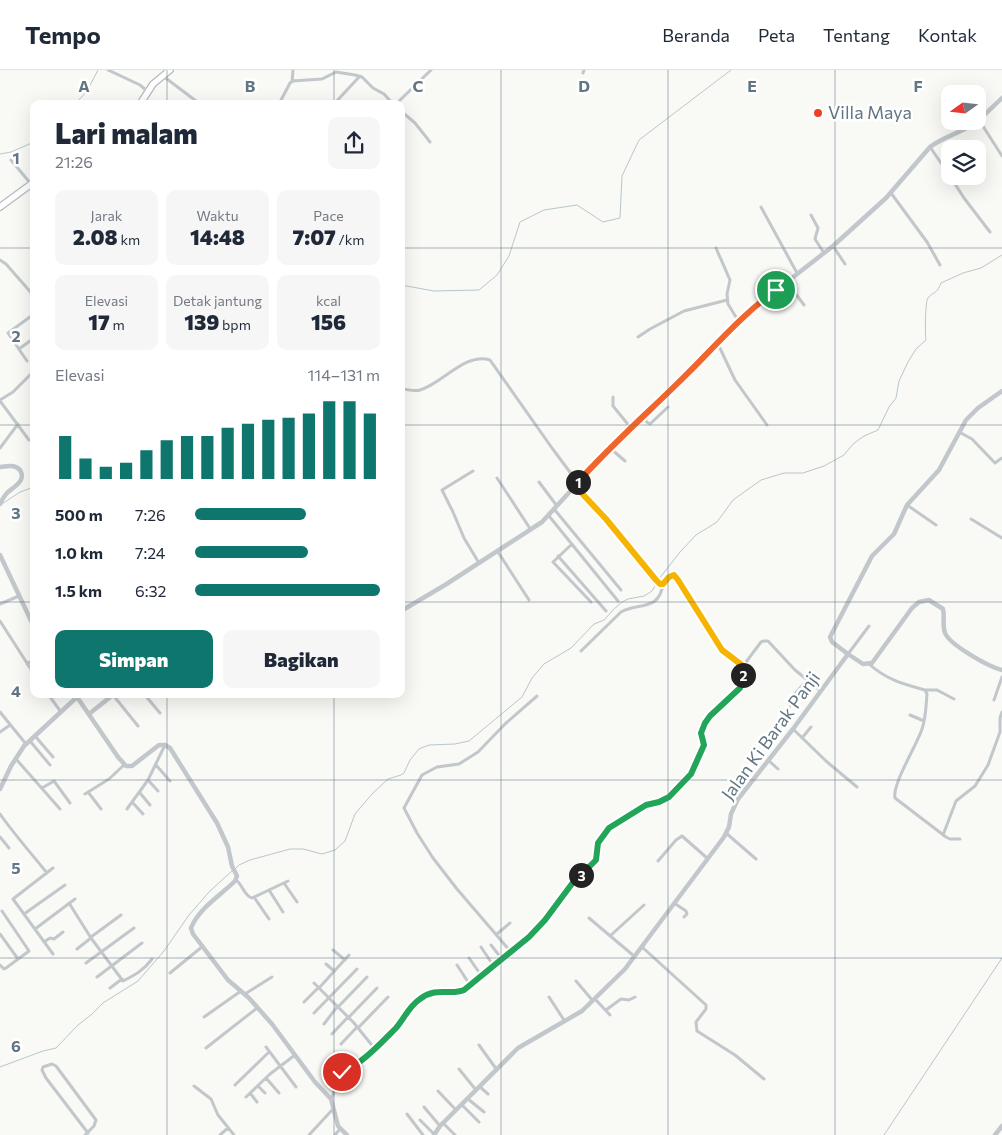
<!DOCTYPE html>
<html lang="id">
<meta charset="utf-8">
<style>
body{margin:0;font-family:Commissioner,sans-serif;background:#f6f6f7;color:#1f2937;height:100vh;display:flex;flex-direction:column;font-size:19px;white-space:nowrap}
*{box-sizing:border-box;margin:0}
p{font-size:16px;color:#747a83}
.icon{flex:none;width:28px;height:28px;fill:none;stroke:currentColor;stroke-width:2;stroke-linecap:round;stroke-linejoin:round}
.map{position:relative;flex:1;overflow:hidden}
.drawer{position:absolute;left:30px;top:30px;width:375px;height:598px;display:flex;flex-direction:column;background:#fff;border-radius:10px;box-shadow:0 5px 20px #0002}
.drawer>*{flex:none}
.needle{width:32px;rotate:255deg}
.buttons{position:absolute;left:941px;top:15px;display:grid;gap:10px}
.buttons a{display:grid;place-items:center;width:45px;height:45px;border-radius:10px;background:#fff;box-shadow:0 5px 20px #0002;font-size:25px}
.pin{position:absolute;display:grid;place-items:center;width:42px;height:42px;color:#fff;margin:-21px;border:2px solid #fff;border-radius:50%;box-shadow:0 1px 5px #0007}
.km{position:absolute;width:25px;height:25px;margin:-12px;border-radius:50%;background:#222;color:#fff;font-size:14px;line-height:25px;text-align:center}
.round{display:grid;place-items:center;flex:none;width:52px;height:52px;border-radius:10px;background:#f6f6f7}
.headline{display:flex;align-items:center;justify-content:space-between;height:85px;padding:0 25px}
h1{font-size:28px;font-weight:800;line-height:38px}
.metrics{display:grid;grid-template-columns:repeat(3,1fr);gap:8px;height:85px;padding:5px 25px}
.metrics div{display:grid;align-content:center;border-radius:10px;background:#f6f6f7;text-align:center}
.metrics b{font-size:21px;font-weight:800}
.metrics small{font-size:14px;font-weight:400}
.metrics p{font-size:14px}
.chart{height:140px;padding:10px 25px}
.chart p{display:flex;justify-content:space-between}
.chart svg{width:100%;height:90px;margin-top:5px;stroke:#0f766e;stroke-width:6}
.action{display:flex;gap:10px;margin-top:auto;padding:10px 25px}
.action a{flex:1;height:58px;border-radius:10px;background:#0f766e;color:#fff;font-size:20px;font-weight:800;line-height:58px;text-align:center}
.action a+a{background:#f6f6f7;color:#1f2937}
ul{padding:0 25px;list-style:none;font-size:16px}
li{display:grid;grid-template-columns:80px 60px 1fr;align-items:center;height:38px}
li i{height:12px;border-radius:6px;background:#0f766e}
header{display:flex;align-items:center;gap:30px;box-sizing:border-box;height:70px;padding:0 25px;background:#fff;border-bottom:1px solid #e0e1e3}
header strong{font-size:24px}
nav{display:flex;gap:28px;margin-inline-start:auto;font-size:18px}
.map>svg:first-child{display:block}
</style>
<header>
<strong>Tempo</strong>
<nav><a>Beranda</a><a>Peta</a><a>Tentang</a><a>Kontak</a></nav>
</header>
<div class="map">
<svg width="1002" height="1065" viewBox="0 0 1002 1065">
<rect width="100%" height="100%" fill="#f9f9f6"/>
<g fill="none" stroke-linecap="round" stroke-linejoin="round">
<path stroke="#b8c7ca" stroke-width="1" d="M75,34L87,21L98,0
M0,84L11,82L34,72
M401,215L434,221L479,220L497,205L509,186L520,152L544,140L577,135L603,152L620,148L622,106L639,70L731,0
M2,434L20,422L34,417
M235,799L239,795L250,790L290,779H303L322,784L335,780L345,771L355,744L372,724L388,709L401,705L404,703L410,690L419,679L429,675L455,674L469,671L522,627L532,608L544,594L571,578L594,554L604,550L614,539L622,532L628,529L644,526L652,521L659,509L680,482L696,465L717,452L733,430L761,410L784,403H803L824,396L844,385L853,374L864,366L878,360L889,337L896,328L899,311L908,292L916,279L926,270C925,264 925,232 928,228C933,221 936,226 941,213L963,203L981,198L1002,185
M0,997L43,981L56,978L78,955L91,945L103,933L138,911L164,881L189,845L209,822L232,801
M884,1065L1002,888"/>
<g stroke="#b4babd" stroke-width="8">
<path id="trunk" d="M140,34L153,14L170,0
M0,137L34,112"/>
</g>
<path stroke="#c1c7ca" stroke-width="3" d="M108,0L140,15L147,21
M583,3L584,0
M163,6L200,34
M292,12L293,0
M279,34L290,13L292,11L322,9L336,2L355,5L362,7L373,18L384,24L393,34
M334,34L360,6
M396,34L431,0
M401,41L415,53L430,72
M979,50L1002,86
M930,77L950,106
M11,90L31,114
M950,106L964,128L990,162
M891,123L927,172L940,195
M761,137L797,203
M811,145L818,158L815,169L824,183
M833,176L845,194
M716,178L730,210L727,224L728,234L739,252
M0,190L6,194L34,226
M787,212L804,235
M638,267L650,259L684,241L727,230
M718,274L735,310L767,355
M19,279L34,268
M27,291L8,263L34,244
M401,319C408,319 414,322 420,320C442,314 465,282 490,290L552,378L578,413
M613,327V336L631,358
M0,330L13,322L34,301
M0,331L29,370
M642,347L648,353L650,354L668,337
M959,362L972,369L995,393L1002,388
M0,378L18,354
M610,378L625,391
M473,401L442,420L453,442L464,468L479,493
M497,408L531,460
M539,412L557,436
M575,416L606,449L655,510L660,514H663L669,507L674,505L678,510C697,539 711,578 743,596L761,572L764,571H768L795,600L821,621
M907,435L936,455
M554,439L621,520
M549,446L618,531
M971,449L1002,468
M572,474L553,492L591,532
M498,482L529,530
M558,486L606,541
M0,534L19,526
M0,551L34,604
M581,581L621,542C638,532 659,542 663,514
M848,584L869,556
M27,594L34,589
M869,594C887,610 903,614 925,620L927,624C926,635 926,648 922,659C917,675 892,714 895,728L946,767L950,769H960
M925,620H937L954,629
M48,624L61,642
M144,624L160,643
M113,625L138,656
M994,630L1002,607
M0,642L26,674
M910,645L924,651
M782,646L794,631V625L807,610
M793,659L826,691L857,717
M0,662L10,655
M35,666L53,687
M802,668L811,657
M30,671L50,695
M16,689L60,739
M768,690L778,699
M156,695L170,711
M148,710L158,721
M42,718L54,711L70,733
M88,722L101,739
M140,723L150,735
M85,724L109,709L124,695
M133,733L143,744
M127,739L148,710L165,675
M0,744C14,764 31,783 47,803
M726,763L756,789
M943,765L956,731L975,716L988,695L1000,662V648L1002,642
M0,767L9,778
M658,791L676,770L682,766L707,788
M53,798L13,829L53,884
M236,810C243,815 244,826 252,828L288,811
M284,813L297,832
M269,820L283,842
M254,827L269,849
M69,833L91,868L123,911C135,905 144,900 152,889
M674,833L686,841L687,844L684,847
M24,844L65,815
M589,848L634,886
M35,859L75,829
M0,864L18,889
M497,864L510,853
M610,866L644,835
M91,867L121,845
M44,872L50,868L54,869L63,862
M491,875L502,889
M481,877L493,895
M642,877L706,935V939L696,952L697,961L735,985L764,1009
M77,879L91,868
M333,880L345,890
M511,882L529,867L545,850L574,811L594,792L597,786L599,771L609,758L646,735L659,732L669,727L691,704L704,675C704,671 701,668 701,664C701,647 730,630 740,618L743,596
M469,888L481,905
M86,893L134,858
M326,894L334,901
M0,895L4,899L6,898L29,881L2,841
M457,895L470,915
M170,903L203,876
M97,907L142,873
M576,911L593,931
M314,913L354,953L375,979
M110,918L122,909
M319,918L349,885
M245,924L272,907
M549,927L564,950
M595,929L610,945
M304,932L319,917
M338,937L367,907
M606,940L621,929L629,930L635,927
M314,943L357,899
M204,947L241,921
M349,947L377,918
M324,954L337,937
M358,958L388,927
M332,964L348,947
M341,974L357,957
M479,975L497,1000
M266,977L296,1017
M206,978L257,938
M459,999L476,1020
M266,1008L279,1023
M235,1015L269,982
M194,1016L211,1029L218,1045L234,1065
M258,1016L265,1023
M480,1017L488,1024
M438,1021L456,1040
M250,1023L257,1032
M246,1027L270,1004L295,985
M331,1029C336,1021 333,1013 338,1006L361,991L375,979L396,958L413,934L421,928L439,921L454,922L464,920L511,882L457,819L433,788L417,763L404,738L422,705L437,697L459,694L478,682L505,654L537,626
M468,1029L484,1042
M462,1035L479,1052
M424,1037L440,1056
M407,1044L423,1065
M420,1050L434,1064
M443,1053L455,1065
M85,1065L94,1056L96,1050L56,996L52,994L43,997L42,1000L46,1008L88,1063
M220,1065L228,1058
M309,1065L333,1039
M335,1065L340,1059"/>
<path stroke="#c1c7ca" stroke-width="4.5" d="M978,51L1002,28
M0,397C7,396 15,394 20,400C27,411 13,417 7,423C4,426 2,430 0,434
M0,485L34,557
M401,541L445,515L542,452L610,378L687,304L746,244L833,176L886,128L930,77C944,66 963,63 977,51
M848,584L863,594L872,593L912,538L919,532L929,530L943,539C945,546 942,555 945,563C950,575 989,597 1002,600
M77,627L118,687L126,696H132L159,675H165L170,678L217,753L228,777L232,796L237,806L235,811C221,825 199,838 191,858L193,864L228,910L249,928L272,954L315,1012L331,1029L338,1056L347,1065
M89,644L114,624
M0,719L11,696L24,676L77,627L75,624
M434,1065L440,1056L518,978L582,941L625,899L724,767L729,757L731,744L738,729L793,659L848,584L832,572L830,567L872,486L894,464L907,435L939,400L966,350L978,338L1002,321
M995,1065L1002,1056"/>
<use href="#trunk" stroke="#fff" stroke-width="5.5"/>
</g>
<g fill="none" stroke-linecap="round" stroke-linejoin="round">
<g stroke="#fff" stroke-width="10">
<path id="split-1" d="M578,412C612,374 651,340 687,304C716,275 743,244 776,220"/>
</g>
<g stroke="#fff" stroke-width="10">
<path id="split-2" d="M578,412L575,416L606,449L656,510L660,514H663L669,507L674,505L678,510L722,580L743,596V605"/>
</g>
<g stroke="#fff" stroke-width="10">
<path id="split-3" d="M581,805L596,790L598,773L609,758L646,735L659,732L669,727L691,704L704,675L701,663L705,653L710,646L740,618L743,605"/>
</g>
<g stroke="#fff" stroke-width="10">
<path id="split-4" d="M342,1002C348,998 356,995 362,990C374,981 385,969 396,958C404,949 409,936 420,929C437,916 450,926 464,920L529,867L545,850L574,811L581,805"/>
</g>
<use href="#split-1" stroke="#f0652b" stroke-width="6"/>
<use href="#split-2" stroke="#f5b400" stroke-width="6"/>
<use href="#split-3" stroke="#22a559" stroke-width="6"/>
<use href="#split-4" stroke="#22a559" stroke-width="6"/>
</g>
<path fill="none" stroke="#627783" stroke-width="1" stroke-opacity="0.55" d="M167,0V34M334,0V34M501,0V1065M668,0V1065M835,0V1065M0,178H34M401,178H1002M0,355H34M401,355H1002M0,532H34M401,532H1002M167,624V1065M334,624V1065M0,710H1002M0,888H1002"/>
<circle fill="#ec3f23" stroke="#fff" stroke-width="2" cx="818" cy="43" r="5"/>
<g text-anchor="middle" stroke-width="5" stroke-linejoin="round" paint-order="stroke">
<g font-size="18" fill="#627783" stroke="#fff" text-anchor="start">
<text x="828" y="49">Villa Maya</text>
</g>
<g font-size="18" fill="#627783" stroke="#fff">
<text transform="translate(771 666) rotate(-54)" y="6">Jalan Ki Barak Panji</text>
</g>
</g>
<g font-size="16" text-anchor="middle" font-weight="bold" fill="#627783" stroke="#fff" stroke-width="5" stroke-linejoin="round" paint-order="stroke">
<text x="84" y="22">A</text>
<text x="250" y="22">B</text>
<text x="418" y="22">C</text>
<text x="584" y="22">D</text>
<text x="752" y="22">E</text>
<text x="918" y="22">F</text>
<text x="16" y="94">1</text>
<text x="16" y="272">2</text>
<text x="16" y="449">3</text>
<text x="16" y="627">4</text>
<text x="16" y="804">5</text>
<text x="16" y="982">6</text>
</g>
</svg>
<div class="buttons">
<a><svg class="needle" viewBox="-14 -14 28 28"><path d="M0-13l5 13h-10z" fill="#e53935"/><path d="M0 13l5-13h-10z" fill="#747a83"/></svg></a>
<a><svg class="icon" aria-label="layers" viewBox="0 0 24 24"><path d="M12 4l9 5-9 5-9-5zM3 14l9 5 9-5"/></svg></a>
</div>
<div class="pin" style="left:776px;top:220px;background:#1e9e55"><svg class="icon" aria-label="arrive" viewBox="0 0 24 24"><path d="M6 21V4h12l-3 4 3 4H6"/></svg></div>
<div class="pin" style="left:342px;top:1002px;background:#d93025"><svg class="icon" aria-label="check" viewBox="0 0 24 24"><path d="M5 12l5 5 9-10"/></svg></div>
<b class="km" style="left:578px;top:412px">1</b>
<b class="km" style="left:743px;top:605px">2</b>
<b class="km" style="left:581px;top:805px">3</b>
<section class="drawer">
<div class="headline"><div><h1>Lari malam</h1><p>21:26</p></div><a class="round"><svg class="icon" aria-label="share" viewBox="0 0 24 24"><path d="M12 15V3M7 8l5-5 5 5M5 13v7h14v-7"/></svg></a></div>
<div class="metrics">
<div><p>Jarak</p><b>2.08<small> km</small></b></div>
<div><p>Waktu</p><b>14:48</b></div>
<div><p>Pace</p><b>7:07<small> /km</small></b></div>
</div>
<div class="metrics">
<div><p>Elevasi</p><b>17<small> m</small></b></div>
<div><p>Detak jantung</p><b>139<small> bpm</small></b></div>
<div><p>kcal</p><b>156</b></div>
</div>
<div class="chart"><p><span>Elevasi</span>114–131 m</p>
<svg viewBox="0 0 160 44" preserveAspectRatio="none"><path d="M5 44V23M15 44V34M25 44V38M35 44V36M45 44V30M55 44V25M65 44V23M75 44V23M85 44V19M95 44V17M105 44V15M115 44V14M125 44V12M135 44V6M145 44V6M155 44V12"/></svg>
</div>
<ul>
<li><b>500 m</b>7:26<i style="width:60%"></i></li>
<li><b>1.0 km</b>7:24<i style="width:61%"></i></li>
<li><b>1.5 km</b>6:32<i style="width:100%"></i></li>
</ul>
<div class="action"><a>Simpan</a><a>Bagikan</a></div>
</section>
</div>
